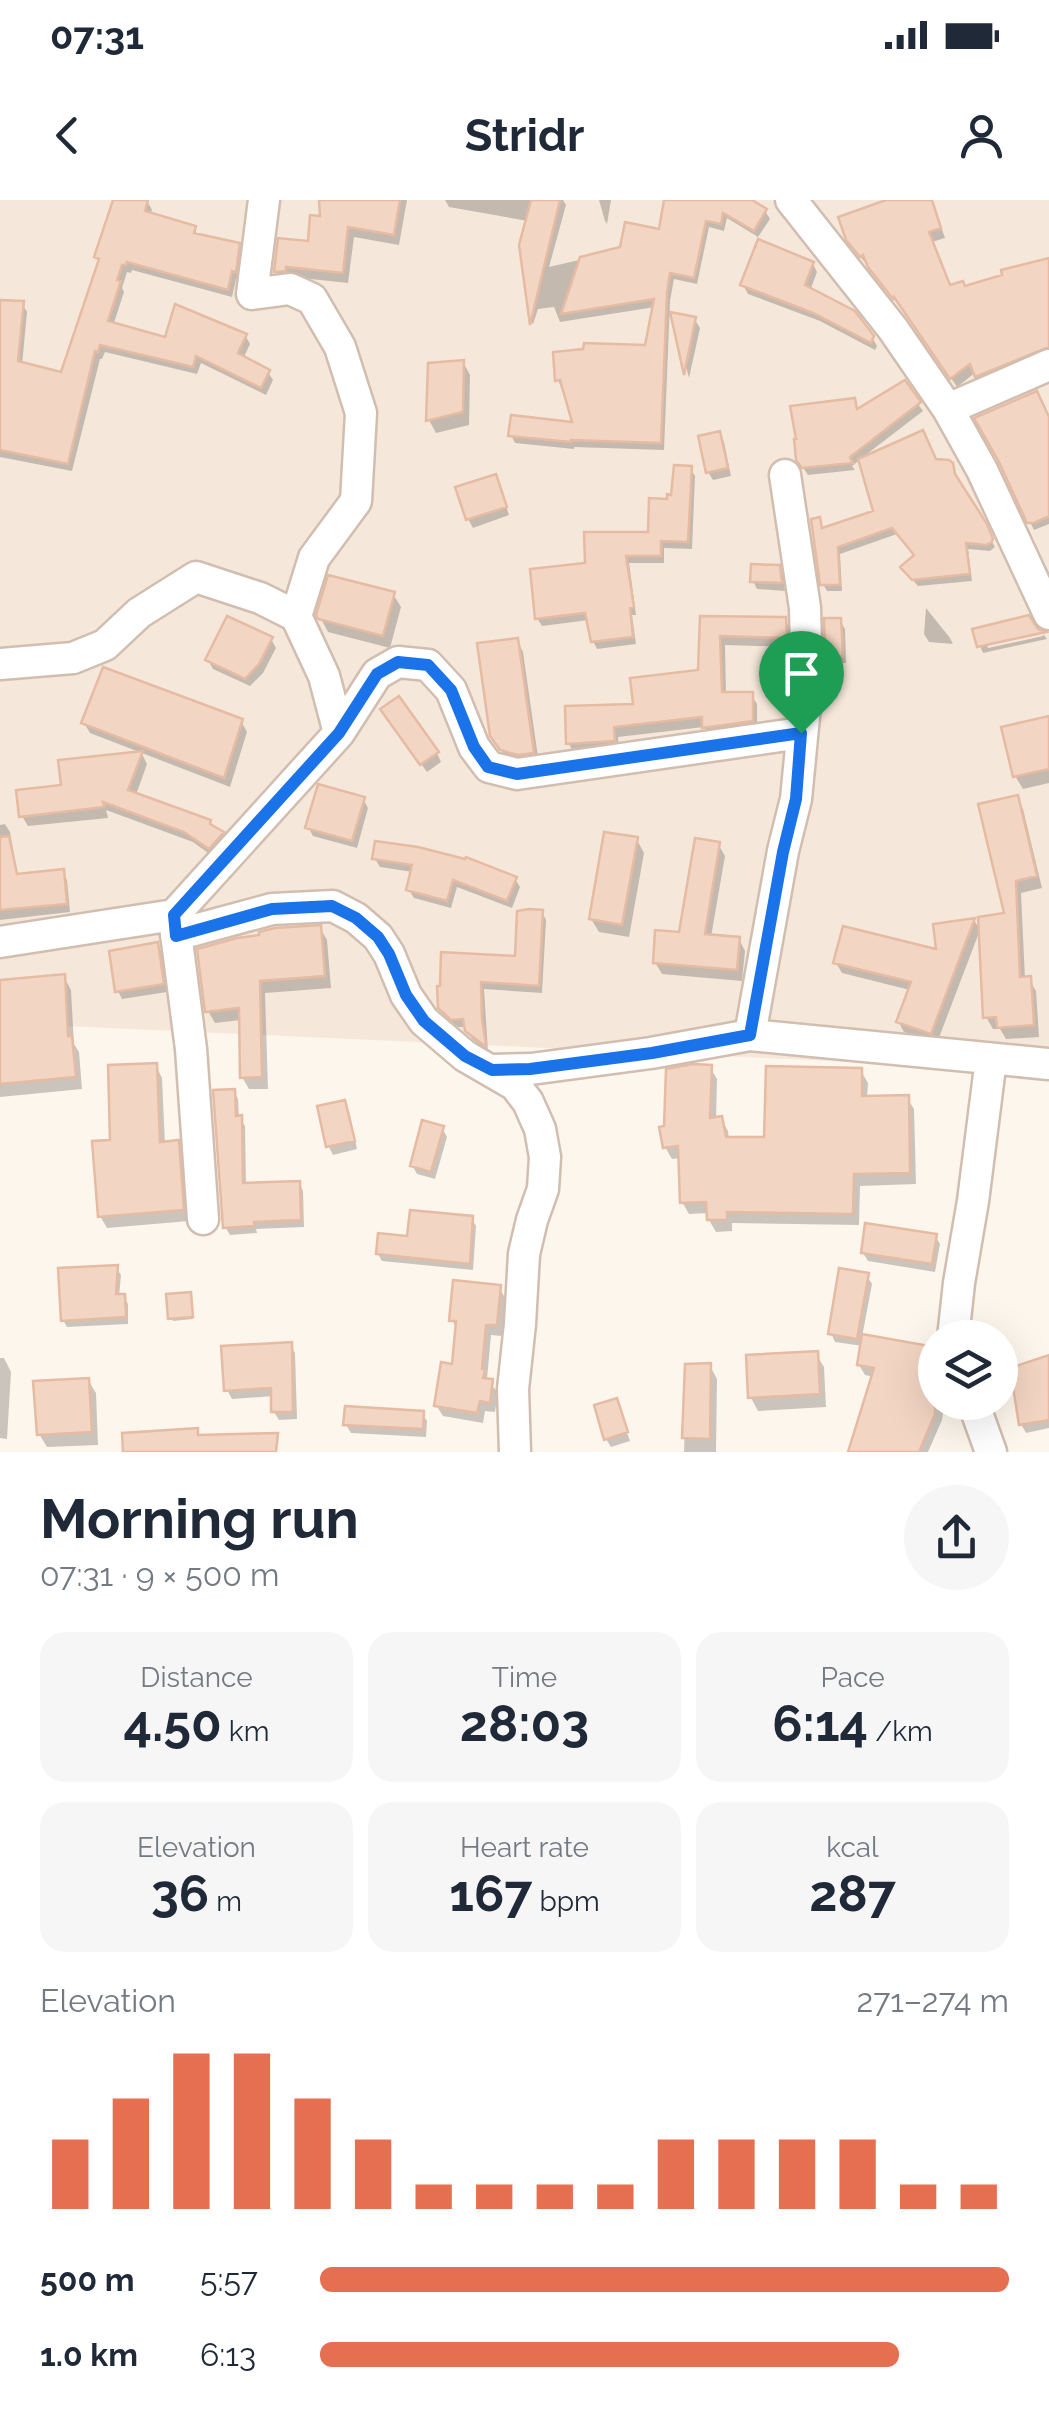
<!DOCTYPE html>
<meta charset="utf-8">
<style>
body{margin:0;font-family:Raleway,sans-serif;background:#f6f6f7;color:#1f2937;height:100vh;display:flex;flex-direction:column;font-size:38px;white-space:nowrap}
*{box-sizing:border-box;margin:0}
p{font-size:32px;color:#747a83}
.icon{flex:none;width:55px;height:55px;fill:none;stroke:currentColor;stroke-width:2;stroke-linecap:round;stroke-linejoin:round}
.map{position:relative;height:1252px;overflow:hidden}
.panel{display:flex;flex-direction:column;background:#fff;flex:1}
.panel>*{flex:none}
.buttons{position:absolute;left:918px;top:1120px;display:grid;gap:20px}
.buttons a{display:grid;place-items:center;width:100px;height:100px;border-radius:50%;background:#fff;box-shadow:0 10px 40px #0002;font-size:50px}
.pin{position:absolute;display:grid;place-items:center;width:85px;height:85px;color:#fff;margin:-102px -42px;border-radius:50% 50% 50% 0;rotate:-45deg;box-shadow:0 0 10px #0007}
.pin .icon{rotate:45deg}
.round{display:grid;place-items:center;flex:none;width:105px;height:105px;border-radius:52px;background:#f6f6f7}
.headline{display:flex;align-items:center;justify-content:space-between;height:170px;padding:0 40px}
h1{font-size:55px;font-weight:700;line-height:75px}
.figures{display:grid;grid-template-columns:repeat(3,1fr);gap:15px;height:170px;padding:10px 40px}
.figures div{display:grid;align-content:center;border-radius:25px;background:#f6f6f7;text-align:center}
.figures b{font-size:50px;font-weight:700}
.figures small{font-size:28px;font-weight:400}
.figures p{font-size:28px}
.chart{height:280px;padding:20px 40px}
.chart p{display:flex;justify-content:space-between}
.chart svg{width:100%;height:180px;margin-top:10px;stroke:#e76f51;stroke-width:6}
ul{padding:0 40px;list-style:none;font-size:32px}
li{display:grid;grid-template-columns:160px 120px 1fr;align-items:center;height:75px}
li i{height:25px;border-radius:12px;background:#e76f51}
.status{display:flex;justify-content:space-between;align-items:center;height:70px;padding:0 50px;background:#fff;direction:ltr}
.status svg{height:28px;fill:currentColor}
header{display:flex;justify-content:space-between;align-items:center;height:130px;padding:0 40px;background:#fff;font-size:45px;font-weight:700}
.map>svg:first-child{display:block}
</style>
<div class="status"><b>07:31</b><svg viewBox="0 0 49 12"><path d="M0 12V9h3v3zM5 12V6h3v6zM10 12V3h3v9zM15 12V0h3v12zM26 1h20v11H26zM47 4h2v5h-2z"/></svg></div>
<header><svg class="icon" aria-label="back" viewBox="0 0 24 24"><path d="M15 5l-7 7 7 7"/></svg>Stridr<svg class="icon" aria-label="person" viewBox="0 0 24 24"><circle cx="12" cy="8" r="4"/><path d="M4 21q1-7 8-7t8 7"/></svg></header>
<div class="map">
<svg width="1049" height="1252" viewBox="0 0 1049 1252">
<rect width="100%" height="100%" fill="#fdf6ec"/>
<path fill="#f5e8da" d="M0,0H1049V871L0,823Z"/>
<path fill="#0003" d="M116,0L147,1L152,10L150,15L194,28L199,37L238,45L243,54L240,79H236L232,97L132,70L131,73L127,72L122,88L124,92L113,126L166,140L245,135L250,144L243,159L268,172L273,180L266,195L201,163L197,174L105,152L102,159H100L72,271L0,257V103L22,104L27,112L22,165L63,176L100,63L97,57Z
M321,0H407L399,45L354,37L348,83L292,77L283,83L276,72L310,44L323,19Z
M445,0H563L566,5L549,67L622,50L661,32L667,0H747L765,11L770,19L758,37L727,18L724,31L709,27L697,84L674,79L670,101L664,250L574,247V249L515,243L511,235L576,225L558,180L647,148L655,107L560,122L554,107L538,109L533,124L530,120L528,21L449,7Z
M599,0H611L607,24L605,21Z
M894,0H932L945,38L932,42L950,88L965,89L1049,60V156L983,185L976,172L957,187L901,103L899,106L869,64L867,65L855,50Z
M813,64L817,72L810,91L872,137L877,146L875,150L820,121L748,94L743,85Z
M673,115L695,120L700,128L689,178Z
M463,162L470,175L469,225L436,233L429,220Z
M854,200L858,211L918,204L923,211L863,257L951,265L958,283L995,347L990,351L968,349L972,381L918,386L907,374L916,356L897,334L840,354L842,391H827L823,384L819,320L823,330L876,312L861,259L852,266L855,270L808,275L798,260Z
M1049,221V324L1034,330L1030,322Z
M719,234L724,242L731,276L713,280L708,272Z
M690,268L695,276L692,349L664,348V363H629L636,415H632L636,444L597,449L593,441L589,420L542,426L537,418L587,365L650,335Z
M499,285L509,315L473,328L468,319Z
M778,367L783,376L785,391L757,389L753,381Z
M393,394L401,407L390,448L328,432L319,415Z
M926,408L950,438L953,444L929,442L924,434Z
M702,418L785,420L791,430V447L725,445L726,494H751L757,504V530L710,537L704,527L618,537L619,550L574,553L569,544L701,472Z
M840,421L845,429L846,463L832,464L827,456Z
M1043,434L1047,439L983,453L980,446L987,443L988,448L1043,436Z
M271,439L276,448L263,473L250,486L213,469L208,460Z
M517,440L523,452L539,564L509,561L499,547Z
M388,518L437,553L441,562L427,572Z
M1049,519V583L1023,589L1015,576Z
M241,521L247,532L230,587L90,533L84,523Z
M142,554L147,564L136,595L209,622L214,629L222,634L228,644L215,658L193,642L106,610L108,618L28,626L22,616L63,587Z
M1017,597L1023,609L1042,688L1021,693L1025,779H1029L1036,791L1039,837L1006,839L1000,829H993L986,817L1007,716Z
M363,599L368,608L357,648L313,636L308,627Z
M5,624L10,632L18,677L62,672L67,680L70,712L0,720V625Z
M637,640L644,653L629,737L599,732L591,719Z
M718,644L725,656L711,737L739,739L745,751L742,781L662,774L655,762L681,735Z
M375,659L515,679L520,687L512,708L457,687L451,708L414,698L409,690L413,672L380,667Z
M542,712L546,720L542,793L484,789L488,851L472,839L467,827H458L445,816L440,807L517,758Z
M974,720L980,730L937,843L904,832L898,821L910,790L842,773L836,763L939,752Z
M320,728L327,740L331,788L265,793L268,889H249L242,877L241,820L215,823L208,811Z
M157,745L162,753L167,792L122,799L118,791Z
M64,777L71,790L74,844L79,852L82,889L0,897V783Z
M156,866L162,878L165,944L177,943L184,955L189,1021L107,1028L100,1016L113,942Z
M710,867L717,879L716,920L721,919L728,931L729,940H767L861,871L868,883L867,898H907L914,909L916,984L860,986L859,1025L732,1023V1031L716,1032L709,1020V1013L689,1014L682,1002L681,958L672,959L665,947Z
M234,891L238,899L239,918L245,926L246,985L299,983L303,991L304,1027L256,1029L257,1033L230,1035L225,1027Z
M344,902L349,911L357,949L333,955L329,947L320,908Z
M442,928L447,937L435,979L417,974L412,965Z
M472,1019L476,1026L473,1070L382,1061L378,1054L409,1038Z
M935,1036L940,1044L935,1072L868,1061L863,1053Z
M116,1068L121,1075L119,1097L123,1096L128,1104V1124L67,1127L63,1120Z
M867,1076L872,1084L862,1137L935,1150V1202H945L942,1220L928,1252H851L874,1177L865,1175L859,1165L863,1146L835,1142L831,1133Z
M499,1088L506,1099L502,1136L491,1135L487,1179L498,1193L495,1212L485,1211L483,1223L443,1216L436,1205L454,1167L458,1131L452,1120Z
M191,1098L193,1119L173,1121L171,1118Z
M290,1145L295,1153L297,1219L279,1220L274,1212L273,1196L232,1199L227,1190Z
M816,1154L824,1167L826,1207L758,1211L751,1198Z
M0,1158H4L11,1172L7,1239L0,1238Z
M1049,1158V1228L1026,1233L1021,1224Z
M687,1166H710L717,1179L716,1252H684Z
M88,1180L96,1193L98,1245L47,1247L39,1234Z
M616,1201L630,1241L611,1247L606,1239Z
M422,1213L427,1221L426,1237L351,1233L346,1225Z"/>
<path fill="#f3d5c3" stroke="#e6bba3" stroke-width="2.5" d="M113,0H148L145,11L196,26L194,33L240,43L236,72L232,71L228,90L127,62L126,65H122L117,80L121,81L108,121L165,137L175,104L247,134L238,153L270,170L261,188L196,156L193,167L100,145L98,152L95,151L68,264L0,250V100L24,101L18,161L61,172L99,59L94,57Z
M319,0H400L394,35L348,27L343,73L286,67V71L274,72L278,38L308,41L310,15L320,16Z
M531,0H560L530,125L519,45Z
M664,0H752L767,9L754,31L723,13L721,24L706,21L694,78L670,73L667,92L661,243L571,240V242L508,236L511,215L572,222L560,180L555,181L553,152L583,149L584,143L645,145L654,99L561,114L580,57L620,47L625,22L659,29Z
M886,0H932L941,28L929,32L950,85L963,81L965,86L1002,75L1001,70L1049,58V147L975,177L970,164L950,179L894,97L893,99L868,67L863,55L860,57L846,40L838,17Z
M758,39L814,62L805,85L855,111L874,136L871,143L813,113L740,85Z
M670,112L696,117L684,175Z
M464,160L463,212L426,221L428,163Z
M905,180L921,202L850,257L853,263L802,268L796,260L794,239H796L790,206L855,198L857,209Z
M1037,191L1049,217V316L1034,323H1027L999,262L974,218Z
M923,230L936,259L949,260L953,263L955,274L987,324L993,339L991,343L986,345L966,343L970,374L912,380L900,367L914,355L892,328L838,347L840,385H820L811,319L820,317L822,328L873,311L858,259Z
M720,231L728,268L706,273L698,236Z
M674,265L692,266L688,342L661,341V356H626L634,407L630,408L633,437L591,442L585,413L535,419L530,369L585,363L584,332H648L649,298L667,299V294L671,295Z
M496,274L507,307L466,320L455,287Z
M751,364L780,365L782,383L750,382Z
M328,375L395,392L383,436L318,419L316,415Z
M1029,415L1038,429L1046,432L977,447L972,429Z
M227,416L273,437L259,464L245,479L205,460Z
M700,416L786,417L787,438L720,436L722,492H753V521L702,528V517L614,527L615,541L566,544L565,506L633,504L630,478L698,470Z
M824,418H841L843,456L825,457Z
M518,438L534,553L518,555L500,550L490,536L477,443Z
M103,467L243,519L224,578L81,523Z
M399,496L439,552L420,565L380,509Z
M1049,516V569L1013,577L1001,527Z
M143,551L128,590L211,620L210,624L224,632L209,649L184,632L103,602L104,607L19,617L16,590L61,585L58,560Z
M318,584L365,597L352,641L305,628Z
M1018,595L1037,676L1016,681L1020,777L1031,776L1034,825L997,828L996,817L983,818L978,717L1004,713L978,604Z
M604,632L638,637L622,725L589,719Z
M9,636L17,674L64,669L67,704L0,710V637Z
M695,638L720,642L705,734L740,737L737,770L653,763L655,730L679,732Z
M375,641L418,647L465,659L466,657L517,677L507,701L453,680L447,701L406,690L412,665L372,659Z
M529,709L543,710L539,786L481,782L482,819L486,845H484L465,831L463,819L451,820L438,808L437,786H440L441,752L515,756L517,711Z
M975,718L931,834L896,822L911,782L833,763L843,726L936,749L933,724Z
M321,725L325,776L260,781L262,877L240,878L239,808L205,812L197,749L237,738L259,735V732L275,728Z
M158,742L164,784L115,792L109,751Z
M65,774L68,836H72L76,877L0,884V780Z
M157,863L160,942L179,940L184,1010L98,1017L92,941L110,940L108,865Z
M693,864L712,865L710,918L722,916L726,937H764L766,866L862,868V896L909,895L910,973L854,974L853,1014L727,1012V1020H707L706,1002L680,1003L678,946L663,948L659,927L664,926L666,869Z
M235,889L236,916L242,915L243,983L300,981L301,1020L254,1022V1026L223,1028L213,890Z
M345,900L355,941L326,947L317,906Z
M422,920L444,926L431,972L410,966Z
M410,1010L473,1016L470,1064L376,1054L378,1033L407,1036Z
M865,1023L937,1034L932,1064L861,1053Z
M118,1065L116,1094H125L126,1117L61,1121L58,1068Z
M839,1068L869,1073L857,1139L828,1134Z
M453,1080L501,1085L497,1125H486L482,1169L485,1170L483,1178L493,1179L490,1203L480,1201L477,1213L434,1206L441,1162L452,1164L456,1121H449Z
M191,1092L193,1117L168,1119L166,1094Z
M862,1134L935,1147V1214L919,1252H848L874,1168L857,1165Z
M292,1142L293,1212H271V1188L224,1191L221,1146Z
M818,1151L820,1194L748,1198L746,1155Z
M1049,1155V1220L1019,1225L1010,1168Z
M711,1163L710,1239L682,1238L685,1164Z
M89,1178L92,1232L37,1235L33,1181Z
M617,1198L628,1232L604,1240L594,1205Z
M345,1206L424,1211L423,1229L343,1225Z
M198,1228V1235L278,1233L276,1252H123L122,1233Z"/>
<g fill="none" stroke-linecap="round" stroke-linejoin="round">
<g stroke="#d1beb0" stroke-width="35">
<path id="minor" d="M264,0L252,94L290,89L312,99L340,147L361,213L356,301L314,358L296,416
M791,0L893,129L948,209L982,270L1049,414
M948,209L1049,165
M0,464L73,458L105,445L139,413L196,377L260,398L296,416L324,476L339,533
M174,718L191,849L203,1019
M176,735L272,709L333,706L356,718L378,737L389,754L406,795L424,821L465,856L515,885L528,902L540,929L545,957L543,989L532,1020L524,1054L520,1124L513,1189L515,1252
M0,742L174,715L339,533L377,474L398,462L428,465L451,490L474,547L489,567L517,574L801,533
M750,835L783,651L796,599L807,486L805,408L785,275
M492,870L531,869L651,853L750,835L1049,864
M953,1138L959,1083L973,1001L991,859
M973,1202L991,1252"/>
</g>
<use href="#minor" stroke="#fff" stroke-width="30"/>
</g>
<g fill="none" stroke-linecap="round" stroke-linejoin="round">
<g stroke="#fff" stroke-width="20">
<path id="route" d="M398,462L428,465L451,490L474,547L488,567L517,574L801,533L796,599L783,652L750,835L652,853L530,869L492,870L465,856L424,821L406,795L389,754L378,737L356,718L332,706L272,709L176,736L174,715L339,533L377,474Z"/>
</g>
<use href="#route" stroke="#1a73e8" stroke-width="12"/>
</g>
</svg>
<div class="buttons">
<a><svg class="icon" aria-label="layers" viewBox="0 0 24 24"><path d="M12 4l9 5-9 5-9-5zM3 14l9 5 9-5"/></svg></a>
</div>
<div class="pin" style="left:801px;top:533px;background:#1e9e55"><svg class="icon" aria-label="arrive" viewBox="0 0 24 24"><path d="M6 21V4h12l-3 4 3 4H6"/></svg></div>
</div>
<section class="panel">
<div class="headline"><div><h1>Morning run</h1><p>07:31 · 9 × 500 m</p></div><a class="round"><svg class="icon" aria-label="share" viewBox="0 0 24 24"><path d="M12 15V3M7 8l5-5 5 5M5 13v7h14v-7"/></svg></a></div>
<div class="figures">
<div><p>Distance</p><b>4.50<small> km</small></b></div>
<div><p>Time</p><b>28:03</b></div>
<div><p>Pace</p><b>6:14<small> /km</small></b></div>
</div>
<div class="figures">
<div><p>Elevation</p><b>36<small> m</small></b></div>
<div><p>Heart rate</p><b>167<small> bpm</small></b></div>
<div><p>kcal</p><b>287</b></div>
</div>
<div class="chart"><p><span>Elevation</span>271–274 m</p>
<svg viewBox="0 0 160 44" preserveAspectRatio="none"><path d="M5 44V27M15 44V17M25 44V6M35 44V6M45 44V17M55 44V27M65 44V38M75 44V38M85 44V38M95 44V38M105 44V27M115 44V27M125 44V27M135 44V27M145 44V38M155 44V38"/></svg>
</div>
<ul>
<li><b>500 m</b>5:57<i style="width:100%"></i></li>
<li><b>1.0 km</b>6:13<i style="width:84%"></i></li>
</ul>
</section>
